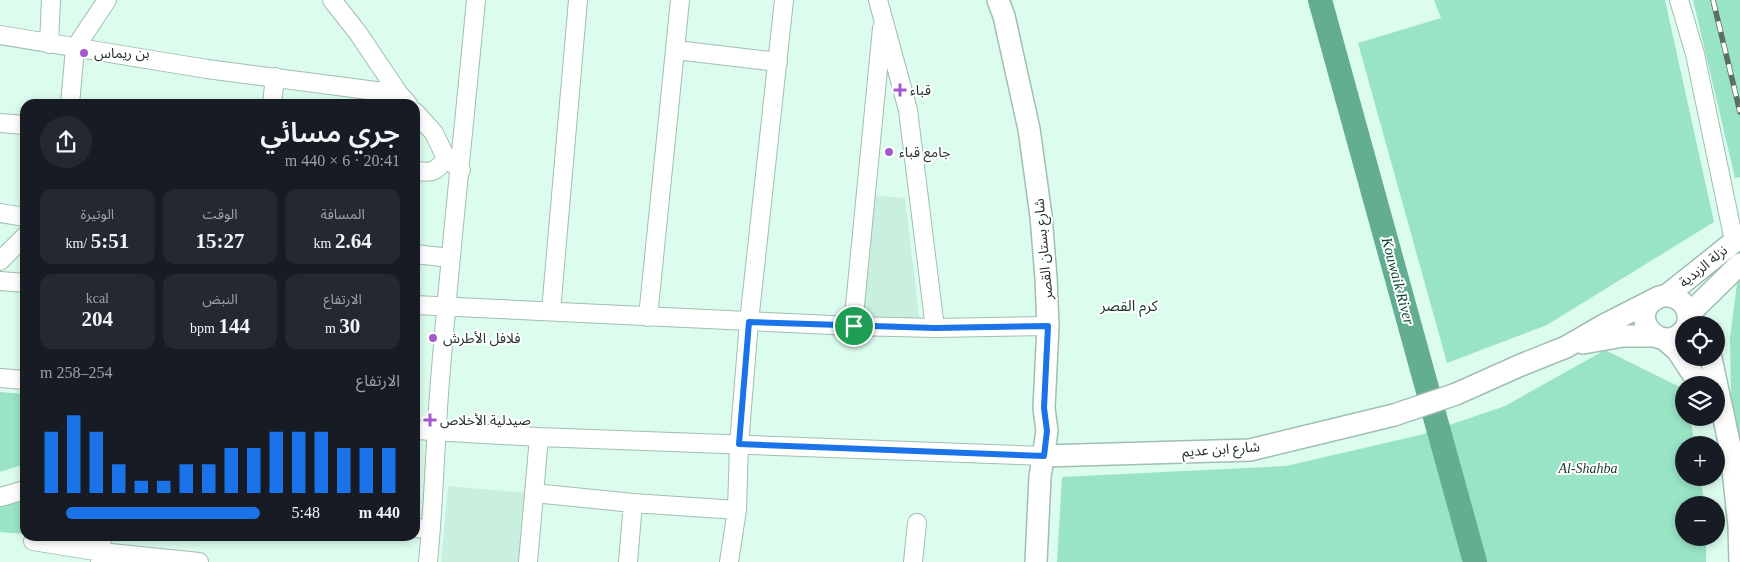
<!DOCTYPE html>
<html lang="ar">
<meta charset="utf-8">
<style>
body{margin:0;font-family:"Times New Roman","Noto Sans Arabic",serif;background:#242831;color:#f1f3f6;direction:rtl;height:100vh;display:flex;flex-direction:column;font-size:19px;white-space:nowrap}
*{box-sizing:border-box;margin:0}
p{font-size:16px;color:#9ea1a6}
.icon{flex:none;width:28px;height:28px;fill:none;stroke:currentColor;stroke-width:2;stroke-linecap:round;stroke-linejoin:round}
.map{position:relative;flex:1;overflow:hidden;direction:ltr}
.panel{position:absolute;left:20px;top:99px;width:400px;height:442px;display:flex;flex-direction:column;background:#171b24;border-radius:15px;box-shadow:0 2px 8px #0003;direction:rtl}
.panel>*{flex:none}
.controls{position:absolute;left:1675px;top:316px;display:grid;gap:10px}
.controls a{display:grid;place-items:center;width:50px;height:50px;border-radius:50%;background:#171b24;box-shadow:0 2px 8px #0003;font-size:25px}
.pin{position:absolute;display:grid;place-items:center;width:42px;height:42px;color:#fff;margin:-21px;border:2px solid #fff;border-radius:50%;box-shadow:0 1px 5px #0007}
.round{display:grid;place-items:center;flex:none;width:52px;height:52px;border-radius:26px;background:#242831}
.head{display:flex;align-items:center;justify-content:space-between;height:85px;padding:0 20px}
h1{font-size:28px;font-weight:600;line-height:38px}
.metrics{display:grid;grid-template-columns:repeat(3,1fr);gap:8px;height:85px;padding:5px 20px}
.metrics div{display:grid;align-content:center;border-radius:12px;background:#242831;text-align:center}
.metrics b{font-size:21px;font-weight:600}
.metrics small{font-size:14px;font-weight:400}
.metrics p{font-size:14px}
.chart{height:140px;padding:10px 20px}
.chart p{display:flex;justify-content:space-between}
.chart svg{width:100%;height:90px;margin-top:5px;stroke:#1a73e8;stroke-width:6}
ul{padding:0 20px;list-style:none;font-size:16px}
li{display:grid;grid-template-columns:80px 60px 1fr;align-items:center;height:38px}
li i{height:12px;border-radius:6px;background:#1a73e8}
.map>svg:first-child{display:block}
</style>
<div class="map">
<svg width="1740" height="562" viewBox="0 0 1740 562">
<rect width="100%" height="100%" fill="#dcfcee"/>
<path fill="#c9f0df" d="M869,195L905,198L920,323L858,321Z
M448,486L527,493L521,562H441Z"/>
<path fill="#9ae4c6" d="M1434,0H1665L1714,222L1547,325L1447,363L1358,43L1441,18Z
M1693,0H1740V177L1735,178Z
M1740,275V466L1731,401L1730,338L1738,276Z
M1605,350L1684,389V418H1690L1695,445H1684V478H1700L1705,505H1684V538H1706V562H1057L1062,477L1286,466L1420,435L1505,406Z
M0,392L25,394V464L0,472Z
M25,500V534L0,532V506Z"/>
<g fill="none" stroke-linecap="round" stroke-linejoin="round">
<path stroke="#63ad90" stroke-width="24" d="M1320,0L1475,562"/>
<g stroke="#a0beb1" stroke-width="20">
<path id="minor" d="M332,0L358,33L399,94L408,104
M878,0L908,110L935,328
M1679,0L1695,54L1734,241
M0,35L207,69L399,94
M49,44L51,0
M676,50L778,62
M70,104L75,48L107,0
M272,104L275,77
M415,112L434,133L446,158L461,170
M0,123L25,125
M415,171C431,173 436,173 446,158
M0,213L25,217
M415,254L450,258
M0,261L25,236
M0,281L25,283
M415,305L853,326L935,328L1048,326
M551,311L578,0
M648,317L680,0
M853,326L882,28
M0,378L25,380
M415,430L539,437L1044,456
M534,493L633,503L737,510
M0,497L25,490
M415,528L431,529
M33,541L101,552L199,562
M100,562L102,536
M428,562C434,502 435,441 440,381C450,254 464,127 476,0
M528,562L539,437
M628,562L633,503
M729,562L737,510L739,444L749,322L784,0
M913,562L917,523"/>
</g>
<g stroke="#a0beb1" stroke-width="24">
<path id="major" d="M998,0L1004,16L1029,129L1041,216L1046,278L1048,326L1044,408L1047,431L1040,477L1036,562
M1666,296L1740,237
M1688,315L1740,264
M1684,330C1664,355 1630,322 1651,302C1656,298 1662,295 1669,296C1684,298 1691,312 1687,325
M1664,339L1677,350L1700,385
M1583,343L1623,336H1655
M1711,358L1731,451L1739,526L1740,562
M1044,456L1250,450L1394,415L1456,394L1521,365L1566,347L1604,325L1659,297"/>
</g>
<use href="#minor" stroke="#fff" stroke-width="18"/>
<use href="#major" stroke="#fff" stroke-width="21"/>
<g stroke="#5b6d65" stroke-width="5.5">
<path id="rail" d="M1713,0L1740,112"/>
</g>
<use href="#rail" stroke="#fff" stroke-width="4" stroke-dasharray="11" stroke-linecap="butt"/>
</g>
<g fill="none" stroke-linecap="round" stroke-linejoin="round">
<g stroke="#fff" stroke-width="10">
<path id="route" d="M749,322L935,328L1048,326L1044,408L1047,431L1044,456L739,444Z"/>
</g>
<use href="#route" stroke="#1a73e8" stroke-width="6"/>
</g>
<g fill="#a259cd" stroke="#fff" stroke-width="2">
<circle cx="84" cy="53" r="5"/>
<path d="M897.5 82.5h5v5h5v5h-5v5h-5v-5h-5v-5h5z"/>
<circle cx="889" cy="152" r="5"/>
<circle cx="433" cy="338" r="5"/>
<path d="M427.5 412.5h5v5h5v5h-5v5h-5v-5h-5v-5h5z"/>
</g>
<g text-anchor="middle" stroke-width="4" stroke-linejoin="round" paint-order="stroke">
<g font-size="14" fill="#26322d" stroke="#fff" text-anchor="start">
<text x="94" y="58">بن ريماس</text>
<text x="910" y="95">قباء</text>
<text x="899" y="157">جامع قباء</text>
<text x="443" y="343">فلافل اﻷطرش</text>
<text x="440" y="425">صيدلية اﻷخلاص</text>
</g>
<g font-size="14" fill="#26322d" stroke="#fff">
<text transform="translate(1043 249) rotate(-95)" y="5">شارع بستان القصر</text>
<text transform="translate(1703 266) rotate(-39)" y="5">نزلة الزبدية</text>
<text transform="translate(1221 449) rotate(-4)" y="5">شارع ابن عديم</text>
</g>
<g font-size="14" font-style="italic" fill="#15372b" stroke="#fff">
<text x="1588" y="473">Al-Shahba</text>
</g>
<g font-size="15" font-style="italic" fill="#054633" stroke="#fff">
<text transform="translate(1398 281) rotate(75)" y="5">Kouwaik River</text>
</g>
<g font-size="15" fill="#183228" stroke="#fff">
<text x="1129" y="311">كرم القصر</text>
</g>
</g>
</svg>
<div class="controls">
<a><svg class="icon" aria-label="locate" viewBox="0 0 24 24"><circle cx="12" cy="12" r="6"/><path d="M12 2v4M12 18v4M2 12h4M18 12h4"/></svg></a>
<a><svg class="icon" aria-label="layers" viewBox="0 0 24 24"><path d="M12 4l9 5-9 5-9-5zM3 14l9 5 9-5"/></svg></a>
<a>+</a>
<a>−</a>
</div>
<div class="pin" style="left:854px;top:326px;background:#1e9e55"><svg class="icon" aria-label="arrive" viewBox="0 0 24 24"><path d="M6 21V4h12l-3 4 3 4H6"/></svg></div>
<section class="panel">
<div class="head"><div><h1>جري مسائي</h1><p>20:41 · 6 × 440 m</p></div><a class="round"><svg class="icon" aria-label="share" viewBox="0 0 24 24"><path d="M12 15V3M7 8l5-5 5 5M5 13v7h14v-7"/></svg></a></div>
<div class="metrics">
<div><p>المسافة</p><b>2.64<small> km</small></b></div>
<div><p>الوقت</p><b>15:27</b></div>
<div><p>الوتيرة</p><b>5:51<small> /km</small></b></div>
</div>
<div class="metrics">
<div><p>الارتفاع</p><b>30<small> m</small></b></div>
<div><p>النبض</p><b>144<small> bpm</small></b></div>
<div><p>kcal</p><b>204</b></div>
</div>
<div class="chart"><p><span>الارتفاع</span>254–258 m</p>
<svg viewBox="0 0 160 44" preserveAspectRatio="none"><path d="M5 44V14M15 44V6M25 44V14M35 44V30M45 44V38M55 44V38M65 44V30M75 44V30M85 44V22M95 44V22M105 44V14M115 44V14M125 44V14M135 44V22M145 44V22M155 44V22"/></svg>
</div>
<ul>
<li><b>440 m</b>5:48<i style="width:88%"></i></li>
</ul>
</section>
</div>
